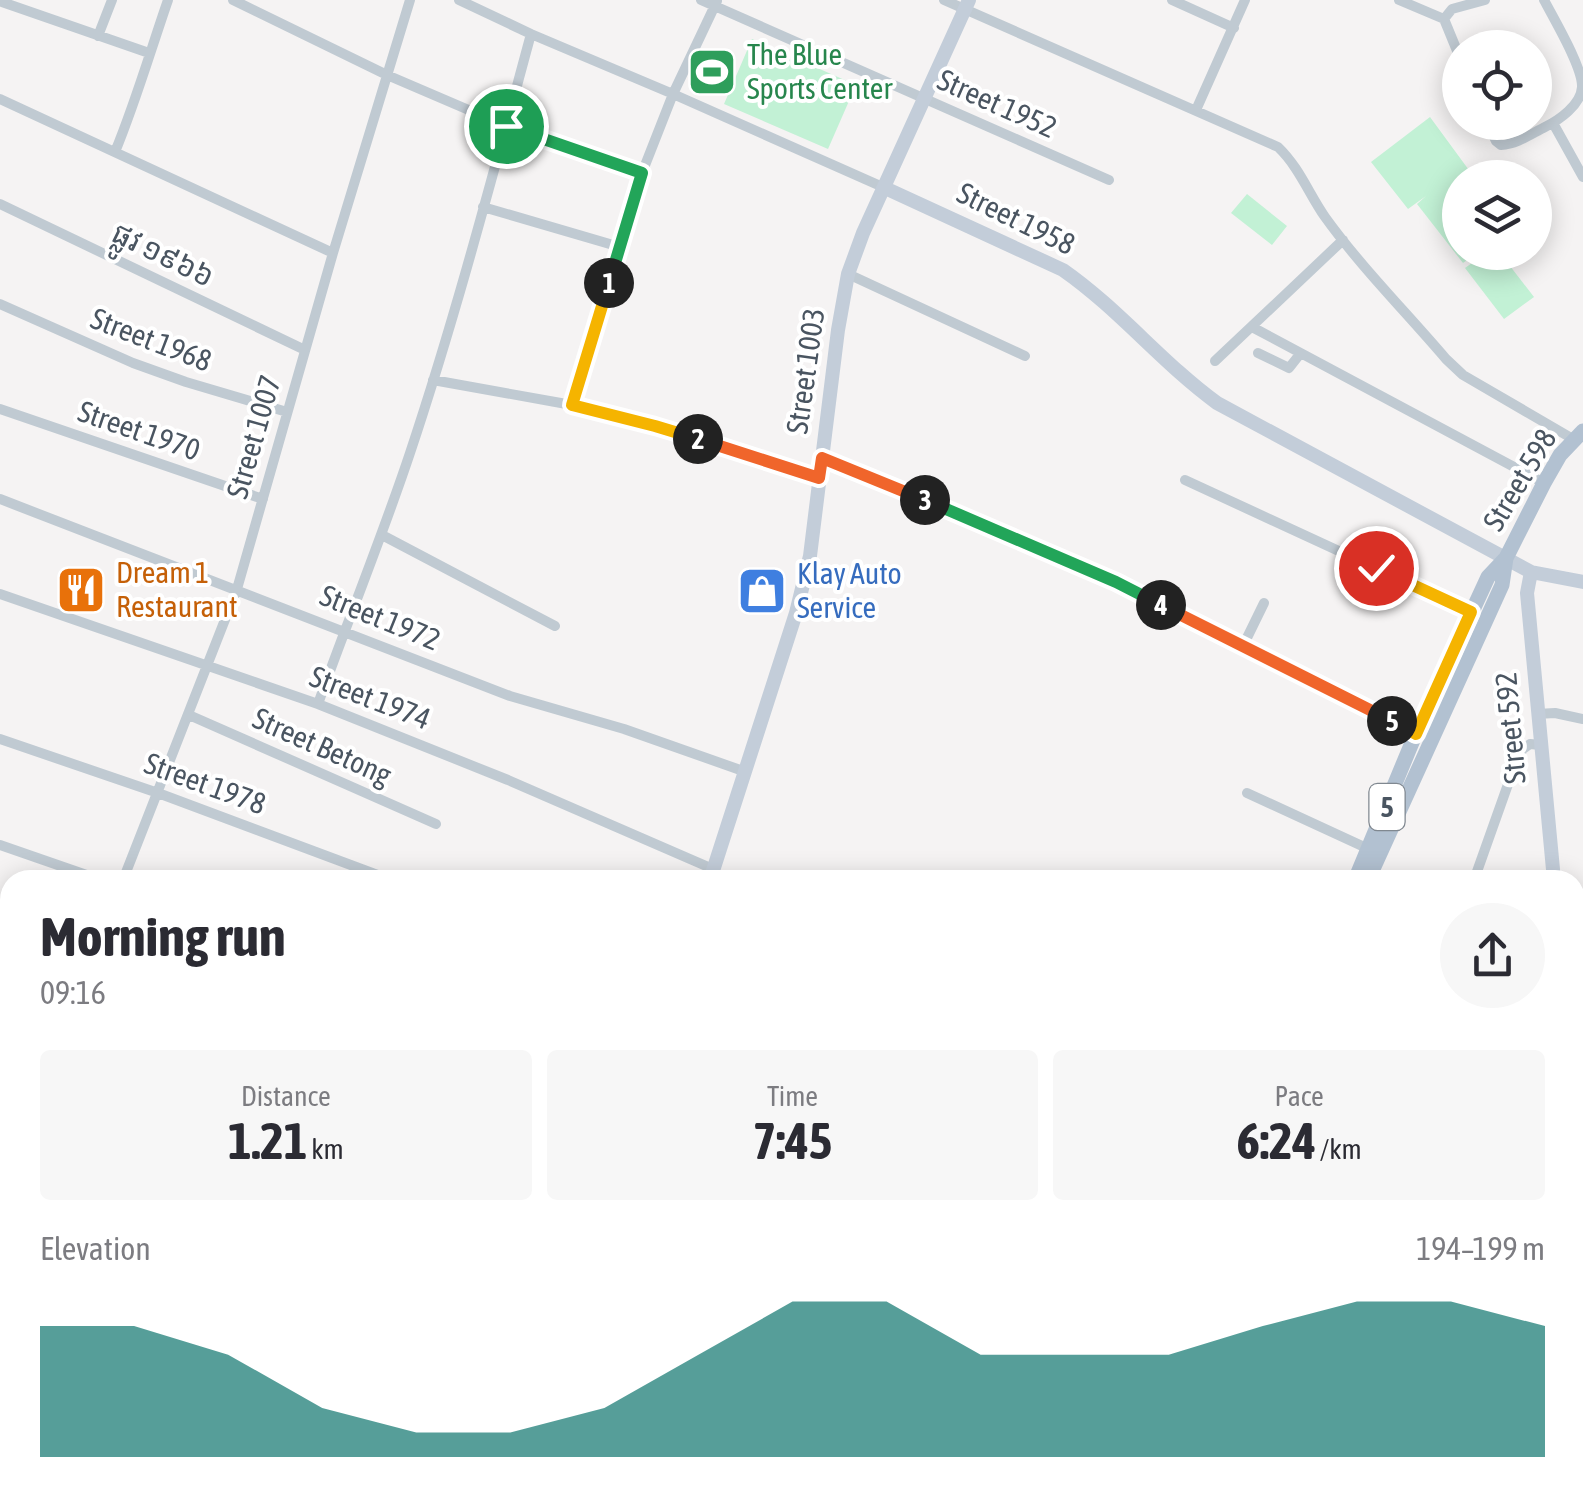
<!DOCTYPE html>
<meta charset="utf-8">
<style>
body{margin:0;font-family:"Asap Condensed","Noto Sans Khmer",sans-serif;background:#f7f7f7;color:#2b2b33;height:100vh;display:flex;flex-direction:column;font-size:38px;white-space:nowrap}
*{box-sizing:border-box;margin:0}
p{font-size:32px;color:#7c7c81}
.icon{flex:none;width:55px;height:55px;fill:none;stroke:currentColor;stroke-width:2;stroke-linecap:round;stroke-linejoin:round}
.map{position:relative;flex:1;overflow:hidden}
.panel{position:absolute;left:0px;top:870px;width:1585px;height:642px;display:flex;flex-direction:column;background:#fff;border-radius:30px 30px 0 0;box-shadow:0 5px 25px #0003}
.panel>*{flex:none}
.buttons{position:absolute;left:1442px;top:30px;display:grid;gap:20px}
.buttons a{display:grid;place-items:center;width:110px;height:110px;border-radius:50%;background:#fff;box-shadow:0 5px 25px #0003;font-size:50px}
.pin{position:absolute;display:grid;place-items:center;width:85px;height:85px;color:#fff;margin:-42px;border:5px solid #fff;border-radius:50%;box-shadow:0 2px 10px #0007}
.km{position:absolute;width:50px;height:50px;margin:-25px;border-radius:50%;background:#222;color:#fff;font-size:28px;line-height:50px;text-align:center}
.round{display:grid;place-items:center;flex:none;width:105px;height:105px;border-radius:52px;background:#f7f7f7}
.summary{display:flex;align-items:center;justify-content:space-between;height:170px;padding:0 40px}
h1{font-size:55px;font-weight:700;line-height:75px}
.figures{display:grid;grid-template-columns:repeat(3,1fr);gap:15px;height:170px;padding:10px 40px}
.figures div{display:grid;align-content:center;border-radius:10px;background:#f7f7f7;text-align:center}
.figures b{font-size:50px;font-weight:700}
.figures small{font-size:28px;font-weight:400}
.figures p{font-size:28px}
.chart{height:280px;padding:20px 40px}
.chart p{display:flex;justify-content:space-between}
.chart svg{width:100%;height:180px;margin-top:10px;fill:#0f766e;opacity:.7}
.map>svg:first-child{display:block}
</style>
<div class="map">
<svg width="1583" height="1511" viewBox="0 0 1583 1511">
<rect width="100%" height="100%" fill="#f5f3f3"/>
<path fill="#c2f1d5" d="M752,39L856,85L828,149L724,104Z
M1430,117L1474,177L1460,178V252L1477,253L1463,263L1417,204L1426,196L1408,209L1371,162Z
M1247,194L1287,226L1272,245L1231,213Z
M1486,253H1500L1534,297L1504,319L1465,268Z"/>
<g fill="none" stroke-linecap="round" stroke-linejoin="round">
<path stroke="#c0cad2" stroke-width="10" d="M233,0L387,75L506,126L642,173
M459,0L531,34L673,94L885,188
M701,0L1109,180
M944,0L1278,147C1299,167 1309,194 1325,217C1361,267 1406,312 1446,359L1463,375L1573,439
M1172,0L1234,28
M1399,0L1444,19L1460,58
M2,2L149,53
M1444,19L1452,9L1485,0
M98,36L112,0
M0,99L333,253
M1196,110L1245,0
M1487,122L1496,141L1501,145C1517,144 1531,134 1545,127C1559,120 1581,105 1582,87C1583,68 1554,19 1544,0
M1553,123L1583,177
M115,152C136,101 150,52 168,0
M0,204L305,350
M483,207L620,247
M848,274L1025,356
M0,304L133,363L186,382L287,412
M1252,327L1544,483
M1258,353L1289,368L1300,354
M1215,361L1343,240
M433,380L572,405L655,425L819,477
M572,405L642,173L673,94L717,1
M0,409L263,499
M822,458L867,475L1116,582L1419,735
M1185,480L1471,612
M0,499L510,696L624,729L746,772
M382,535L555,626
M0,594L318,704L508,780L713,869
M1243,646L1264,603
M318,704C348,620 382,537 410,453C456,315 493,174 531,34
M1537,714L1555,713L1583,719
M189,715L436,824
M0,739L158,793L391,880
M1247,793L1373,851
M0,845L101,880
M123,880L237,589L333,253L410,0
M1474,880L1517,759L1523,749L1530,744L1541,745
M0,947L10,950
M0,1043L10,1046
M0,1228L10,1196
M0,1250L10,1253
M1575,1325L1583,1324
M0,1348L10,1351
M0,1450L10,1454
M161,1502L185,1511
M454,1502L480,1511
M1332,1502L1350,1511
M1511,1502L1512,1511
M197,1511L200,1502
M489,1511L492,1502
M688,1511L689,1502
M858,1511L862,1502
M1195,1511L1199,1502"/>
<path stroke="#c3cdd9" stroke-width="14" d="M885,188L1063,270C1119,309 1162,363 1217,403L1531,572L1583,582
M1531,572L1527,593L1554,880
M710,880L796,613L810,556L838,330L848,274L863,233L969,0
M1575,1097L1583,1177
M0,1144L10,1147
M1022,1502L1042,1511"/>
<path stroke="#b2c1d1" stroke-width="15" d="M1355,880L1416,733L1488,577L1506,558
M1368,880L1502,585L1506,558L1544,483L1560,455L1583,431
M1069,1511L1072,1502
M1088,1511L1092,1502"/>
</g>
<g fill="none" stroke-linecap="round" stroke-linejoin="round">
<g stroke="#fff" stroke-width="20">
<path id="split-1" d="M506,126L642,173L609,283"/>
</g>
<g stroke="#fff" stroke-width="20">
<path id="split-2" d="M609,283L572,405L655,426L698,439"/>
</g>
<g stroke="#fff" stroke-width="20">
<path id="split-3" d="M698,439L819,478L822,458L925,500"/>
</g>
<g stroke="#fff" stroke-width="20">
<path id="split-4" d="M925,500L1116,582L1161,605"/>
</g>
<g stroke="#fff" stroke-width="20">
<path id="split-5" d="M1161,605L1392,721"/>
</g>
<g stroke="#fff" stroke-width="20">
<path id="split-6" d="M1376,568L1471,612L1416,734L1392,721"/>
</g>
<use href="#split-1" stroke="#22a559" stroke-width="12"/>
<use href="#split-2" stroke="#f5b400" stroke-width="12"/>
<use href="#split-3" stroke="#f0652b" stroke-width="12"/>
<use href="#split-4" stroke="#22a559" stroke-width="12"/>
<use href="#split-5" stroke="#f0652b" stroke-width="12"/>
<use href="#split-6" stroke="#f5b400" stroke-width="12"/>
</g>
<defs>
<g id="stadium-square" transform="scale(2.5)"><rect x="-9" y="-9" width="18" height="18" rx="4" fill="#2e9e5b" stroke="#fff"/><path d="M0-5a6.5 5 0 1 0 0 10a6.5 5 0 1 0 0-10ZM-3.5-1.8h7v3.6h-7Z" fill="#fff"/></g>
<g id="restaurant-square" transform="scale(2.5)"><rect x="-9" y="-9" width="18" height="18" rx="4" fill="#e8710a" stroke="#fff"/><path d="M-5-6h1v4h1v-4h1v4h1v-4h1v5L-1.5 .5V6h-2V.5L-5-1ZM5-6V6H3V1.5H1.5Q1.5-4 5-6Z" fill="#fff"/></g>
<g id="shop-square" transform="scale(2.5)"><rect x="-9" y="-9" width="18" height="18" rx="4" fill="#3f7fe0" stroke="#fff"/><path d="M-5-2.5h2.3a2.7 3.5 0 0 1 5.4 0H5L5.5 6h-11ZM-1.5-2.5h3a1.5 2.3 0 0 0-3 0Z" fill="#fff"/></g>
</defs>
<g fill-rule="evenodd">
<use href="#stadium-square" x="712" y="72"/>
<use href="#restaurant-square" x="81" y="590"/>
<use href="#shop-square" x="762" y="591"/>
</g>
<g text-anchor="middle" stroke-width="8" stroke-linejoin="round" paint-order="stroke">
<rect fill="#fff" stroke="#808890" stroke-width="2.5" x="1369.5" y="784" width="35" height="46" rx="8"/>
<g font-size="28" font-weight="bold" fill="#4a5561">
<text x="1387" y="817">5</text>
</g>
<g font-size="30" fill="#27864d" stroke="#fff" text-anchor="start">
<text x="747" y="65">The Blue<tspan x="747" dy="34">Sports Center</tspan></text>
</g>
<g font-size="30" fill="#4a5561" stroke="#fff">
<text transform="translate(997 104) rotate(24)" y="10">Street 1952</text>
<text transform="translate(1016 219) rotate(26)" y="10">Street 1958</text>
<text transform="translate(163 255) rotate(26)" y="10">ផ្លូវ ១៩៦៦</text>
<text transform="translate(151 340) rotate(21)" y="10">Street 1968</text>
<text transform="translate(806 371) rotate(-82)" y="10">Street 1003</text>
<text transform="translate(139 431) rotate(19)" y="10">Street 1970</text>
<text transform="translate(254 437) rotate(-74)" y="10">Street 1007</text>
<text transform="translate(1520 480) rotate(-59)" y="10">Street 598</text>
<text transform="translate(380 618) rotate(22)" y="10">Street 1972</text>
<text transform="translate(370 698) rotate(21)" y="10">Street 1974</text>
<text transform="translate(1511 728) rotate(-95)" y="10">Street 592</text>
<text transform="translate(322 747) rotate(24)" y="10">Street Betong</text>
<text transform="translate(205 784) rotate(20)" y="10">Street 1978</text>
</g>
<g font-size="30" fill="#c56008" stroke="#fff" text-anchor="start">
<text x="116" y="583">Dream 1<tspan x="116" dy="34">Restaurant</tspan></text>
</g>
<g font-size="30" fill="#366cbe" stroke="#fff" text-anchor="start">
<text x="797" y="584">Klay Auto<tspan x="797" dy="34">Service</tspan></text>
</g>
</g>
</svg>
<div class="buttons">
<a><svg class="icon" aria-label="locate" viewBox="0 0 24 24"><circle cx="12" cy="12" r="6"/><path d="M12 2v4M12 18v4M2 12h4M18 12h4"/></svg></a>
<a><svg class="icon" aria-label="layers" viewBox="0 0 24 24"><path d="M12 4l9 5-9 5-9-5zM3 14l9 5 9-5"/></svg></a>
</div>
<div class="pin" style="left:506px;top:126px;background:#1e9e55"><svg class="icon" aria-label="arrive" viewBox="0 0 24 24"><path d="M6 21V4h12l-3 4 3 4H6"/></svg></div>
<div class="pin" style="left:1376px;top:568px;background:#d93025"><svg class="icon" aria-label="check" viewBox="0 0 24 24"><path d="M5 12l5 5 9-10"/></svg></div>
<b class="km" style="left:609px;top:283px">1</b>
<b class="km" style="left:698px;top:439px">2</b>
<b class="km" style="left:925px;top:500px">3</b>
<b class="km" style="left:1161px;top:605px">4</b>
<b class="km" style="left:1392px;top:721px">5</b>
<section class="panel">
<div class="summary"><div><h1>Morning run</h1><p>09:16</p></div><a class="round"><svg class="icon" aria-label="share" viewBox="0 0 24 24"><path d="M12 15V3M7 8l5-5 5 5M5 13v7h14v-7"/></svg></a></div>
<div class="figures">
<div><p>Distance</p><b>1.21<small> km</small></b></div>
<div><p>Time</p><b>7:45</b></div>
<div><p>Pace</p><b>6:24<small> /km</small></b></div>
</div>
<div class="chart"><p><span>Elevation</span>194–199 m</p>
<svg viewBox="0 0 160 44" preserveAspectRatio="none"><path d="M0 44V12L10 12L20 19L30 32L40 38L50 38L60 32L70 19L80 6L90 6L100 19L110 19L120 19L130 12L140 6L150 6L160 12V44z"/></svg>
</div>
</section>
</div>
